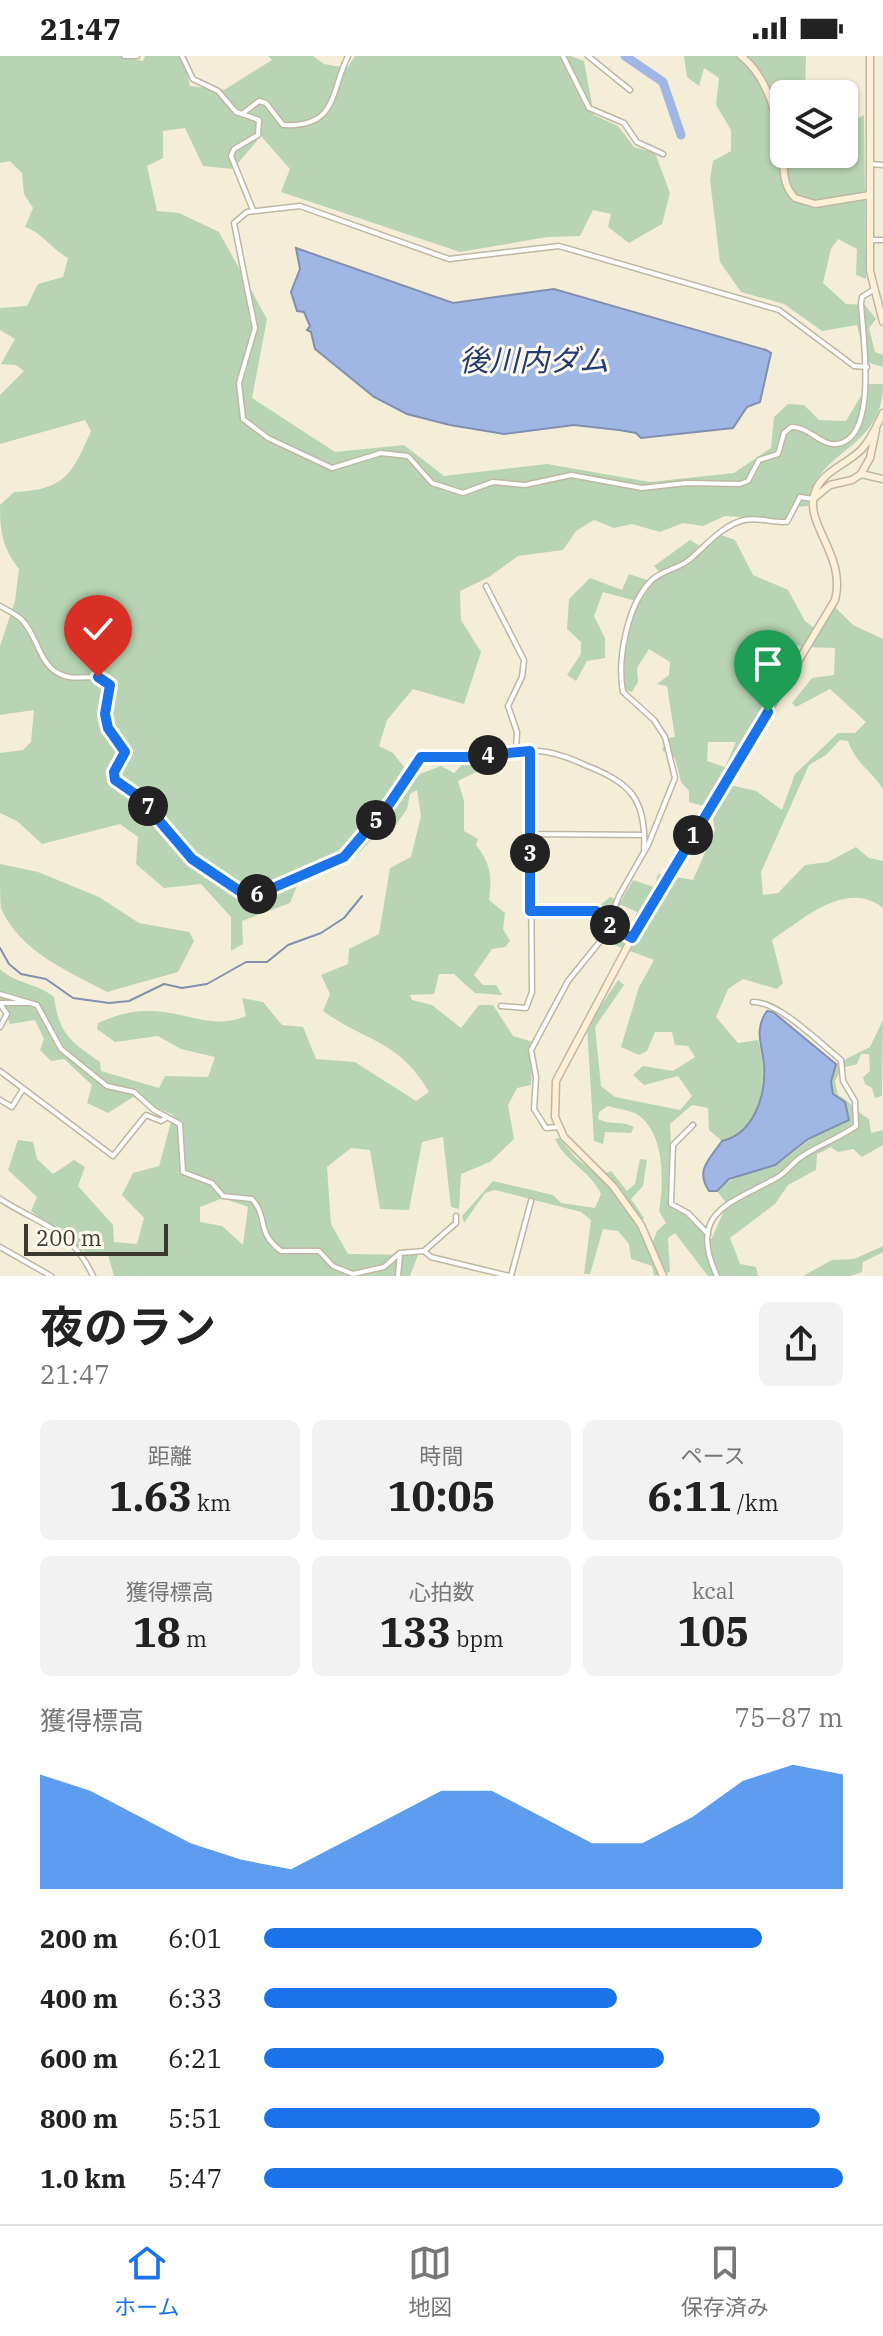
<!DOCTYPE html>
<html lang="ja">
<meta charset="utf-8">
<style>
body{margin:0;font-family:"IBM Plex Serif","Noto Sans JP",serif;background:#f2f2f2;color:#222;height:100vh;display:flex;flex-direction:column;font-size:30px;white-space:nowrap}
*{box-sizing:border-box;margin:0}
p{font-size:26px;color:#767676}
.icon{flex:none;width:44px;height:44px;fill:none;stroke:currentColor;stroke-width:2;stroke-linecap:round;stroke-linejoin:round}
.map{position:relative;height:1220px;overflow:hidden}
.side{display:flex;flex-direction:column;background:#fff;flex:1}
.side>*{flex:none}
.controls{position:absolute;left:770px;top:24px;display:grid;gap:16px}
.controls a{display:grid;place-items:center;width:88px;height:88px;border-radius:12px;background:#fff;box-shadow:0 2px 6px #0004;font-size:40px}
.scale{position:absolute;left:24px;bottom:20px;width:144px;box-sizing:border-box;padding-left:8px;border:4px solid #3c3931;border-top:0;font-size:22px;line-height:28px;white-space:nowrap;color:#3c3931;-webkit-text-stroke:6px #fefaee;paint-order:stroke}
.pin{position:absolute;display:grid;place-items:center;width:68px;height:68px;color:#fff;margin:-82px -34px;border-radius:50% 50% 50% 0;rotate:-45deg;box-shadow:0 0 8px #0007}
.pin .icon{rotate:45deg}
.km{position:absolute;width:40px;height:40px;margin:-20px;border-radius:50%;background:#222;color:#fff;font-size:22px;line-height:40px;text-align:center}
.round{display:grid;place-items:center;flex:none;width:84px;height:84px;border-radius:12px;background:#f2f2f2}
.headline{display:flex;align-items:center;justify-content:space-between;height:136px;padding:0 40px}
h1{font-size:44px;font-weight:700;line-height:60px}
.stats{display:grid;grid-template-columns:repeat(3,1fr);gap:12px;height:136px;padding:8px 40px}
.stats div{display:grid;align-content:center;border-radius:12px;background:#f2f2f2;text-align:center}
.stats b{font-size:40px;font-weight:700}
.stats small{font-size:22px;font-weight:400}
.stats p{font-size:22px}
.chart{height:224px;padding:16px 40px}
.chart p{display:flex;justify-content:space-between}
.chart svg{width:100%;height:144px;margin-top:8px;fill:#1a73e8;opacity:.7}
ul{padding:0 40px;list-style:none;font-size:26px}
li{display:grid;grid-template-columns:128px 96px 1fr;align-items:center;height:60px}
li i{height:20px;border-radius:10px;background:#1a73e8}
.status{display:flex;justify-content:space-between;align-items:center;height:56px;padding:0 40px;background:#fff;direction:ltr}
.status svg{height:22px;fill:currentColor}
.menu{display:flex;justify-content:space-around;align-items:center;height:112px;border-top:2px solid #e0e0e0;background:#fff;font-size:22px;color:#767676}
.menu a{display:grid;justify-items:center;gap:4px}
.menu .current{color:#1a73e8}
.map>svg:first-child{display:block}
</style>
<div class="status"><b>21:47</b><svg viewBox="0 0 49 12"><path d="M0 12V9h3v3zM5 12V6h3v6zM10 12V3h3v9zM15 12V0h3v12zM26 1h20v11H26zM47 4h2v5h-2z"/></svg></div>
<div class="map">
<svg width="883" height="1220" viewBox="0 0 883 1220">
<rect width="100%" height="100%" fill="#f4edd8"/>
<path fill="#b9d4b4" fill-rule="evenodd" d="M0,0H119L143,5L145,0H183L190,30L224,34L272,4L268,0H313L324,8L347,12L355,0H571L584,5L594,59L618,70L634,91L655,97L670,137L662,168L629,187L608,171L611,158L593,154L580,180L547,181L460,196L281,136L290,113L261,80L233,113L203,110L185,72L163,75V102L147,110L157,155L179,157L219,176L267,263L252,342L335,396L404,389L444,420L547,408L650,426L734,417L771,392L774,361L788,348L804,349L819,364L846,365L868,328H883C883,396 814,392 808,450L794,451L788,464L725,460L703,470L683,467L660,476L632,468L614,472L594,464L576,475L563,494L518,500L489,521L460,535L461,564L481,596L464,648L413,633L387,664L379,690L393,697L412,721L441,710L454,717L465,706L492,701L496,706L458,725L464,745V775L478,783L476,789C491,808 492,820 489,844L505,857L503,873L510,885L505,891L492,893L474,919L483,929H496L502,939L475,937L454,918H439L434,938L410,939L412,944L432,949L461,972L479,949H493L513,980L533,986L531,1029L517,1032L508,1049L514,1083L490,1106L461,1118L459,1153L451,1151L443,1081L422,1086L409,1154L380,1153L370,1094L351,1092L327,1111L331,1168L348,1198L418,1199L410,1220H114L108,1199L85,1196L31,1155L37,1141L8,1114L18,1084L33,1086L37,1103L53,1118L74,1104L85,1111L78,1130L113,1169L114,1186L137,1188L144,1162L122,1139L133,1117L159,1110L173,1059L133,1041L108,1057L87,1047L92,1029L64,1003L51,1005L40,994L44,983L35,964L10,968L6,957L0,953V913C16,928 37,927 54,941C59,978 70,985 100,1006L101,1015L159,1032L165,1020L208,1021L215,1001L181,993L158,980L115,986L97,973L98,967C114,960 129,955 147,955C184,954 211,975 246,960L242,942L263,946L282,969L303,971L316,1003L355,1006L416,1045L429,1036C399,984 366,986 323,955L330,938L321,919L348,908L349,893L379,878L390,812L411,801L421,760L417,734L410,738L407,753L390,777L371,784L356,800L301,820L290,847L242,865L243,888L231,895V861L201,828L164,832L136,808L138,781L120,768L42,788L17,765L0,757V697L23,694L31,686L34,654L0,659V590L15,545L19,513C2,491 0,475 0,449L14,436C64,434 72,419 91,375L85,364L0,388V339L24,315L16,309L1,308L15,283L0,274V252L27,250L38,228L63,221L68,202C51,193 43,177 25,171L33,152L24,138L22,117L10,105L0,107ZM223,1142L248,1151L243,1189L222,1170L200,1166V1151Z
M684,0H806L805,38H784V98H844V91L855,86L852,66L864,59L866,223L856,219L857,193L838,183L831,193L823,227L846,248L865,249L876,263L869,272L875,296L883,299V311L866,306L857,269L822,275L784,248L741,236L720,206L710,124L713,105L731,95V74L716,49L719,22L704,12L699,30L687,21Z
M721,479L735,484L753,519L788,534L805,565L818,575L835,551L853,569L883,583V733C871,714 856,708 848,685L840,684L826,699L809,709L761,816L763,839L778,837L805,809L828,806L856,791L869,802L883,805V852C847,823 803,863 772,884L783,927L777,933L743,923L728,933L716,961L738,987L758,984C769,1019 763,1076 722,1085L709,1074L708,1052L692,1049L670,1068L673,1128L668,1149L686,1160L711,1184L727,1148L717,1135C734,1117 753,1119 774,1109C798,1098 816,1070 844,1068L845,1046L833,1038L831,1026L836,1008L870,991L883,964L882,1040L875,1042L872,1032L865,1028L863,1021L870,1015L869,998H861L857,1008L842,1012L835,1025L838,1039C851,1046 856,1056 869,1063L871,1077L883,1074V1089L862,1101L853,1093L838,1096L831,1091L817,1098L816,1114L788,1129L775,1148L730,1182L740,1208L756,1211L758,1220H708L675,1177L668,1182L670,1216L654,1220L652,1210L631,1203L629,1188L618,1175L603,1173L590,1218H584L591,1164L581,1156L495,1134L485,1137L464,1167L462,1160L493,1125L553,1139L561,1147L595,1152L601,1138C590,1114 566,1107 555,1083L559,1082L576,1102L599,1120L611,1115L627,1135L635,1128L640,1103L647,1104L643,1130L631,1143L644,1162L637,1171L651,1191L657,1175L666,1167L659,1155C664,1128 665,1077 638,1059C631,1054 617,1053 608,1050L599,1056L598,1063C611,1070 621,1064 634,1071L631,1077L605,1076L603,1088L594,1085L587,971L618,924L624,929L595,971L601,1030L615,1041L680,1054L692,1040L678,1020L644,1029L633,1019L643,1010L673,1015L695,1001L688,990L675,989L672,976H655L647,995L639,999L621,991L639,931L654,904L609,887L612,872L629,878L637,856L621,849L608,861L597,852L610,841L621,845L633,824L654,831L658,818L693,824L715,774L711,752L689,746V735L681,726L675,702L662,694L668,682L675,681L667,630L657,628L669,619L670,606L649,593L637,612L638,626L632,636L624,634L625,593L636,545L603,536L594,560L605,582V602L587,605L576,625L567,619L581,598V586L567,573L569,543L590,522L622,534L629,518L653,526L662,519L654,510L690,484L703,492ZM764,576L802,591L835,592L834,619L812,622L792,647L796,651L830,633L866,666L855,677H838L795,718L782,754L756,735L730,729L729,713L768,646L755,637L747,616ZM708,686H736L725,711L707,705Z
M0,808L38,816L99,841L139,867L189,876L194,885L178,916L107,936C68,915 20,896 1,852C0,840 0,821 0,808Z
M883,1190V1196L863,1206L862,1216L851,1220H803L832,1204L854,1203Z"/>
<path fill="#a0b6e5" stroke="#8290af" stroke-width="2" d="M296,192L453,247L554,233L766,294L771,297L760,346L747,351L733,372L641,382L636,377L619,374L574,369L504,378L450,369L407,358L374,341L315,293L311,276L307,274L310,270L304,256L297,255L291,236L300,213Z
M767,955L773,956L836,1008L831,1026L833,1038L845,1046L849,1064L808,1083L775,1109L729,1123L717,1135H709C695,1114 709,1104 722,1085C753,1078 766,1041 764,1010C763,990 753,974 767,955Z"/>
<g fill="none" stroke-linecap="round" stroke-linejoin="round">
<path stroke="#8290af" stroke-width="2" d="M0,892L9,908L21,918L46,923L73,942L109,947L129,945L164,928L182,932L207,928L246,906H267L288,889L321,877L344,862L362,840
M9,1198L31,1211"/>
<path stroke="#a0b6e5" stroke-width="9" d="M625,0L663,26L681,79"/>
<g stroke="#beb7a4" stroke-width="7">
<path id="street" d="M124,0H137
M182,0L193,23L218,35L236,56L259,64L258,79L234,93L231,100L253,154
M563,0L589,52L624,67L637,86L663,98
M588,0L630,34
M242,58L259,45L266,47L283,69C338,72 330,36 348,0
M870,108L883,109
M873,184H883
M867,311L854,310L779,254L559,190L449,203L300,150L247,156L234,167L255,272L239,327L243,363L268,382L332,412L381,397L408,400L432,427L463,437L493,426L525,429L571,419L642,432L686,427L740,428L748,425L759,404L778,398L784,377L791,371C809,370 820,390 837,388C880,383 862,274 861,247L862,241L873,234
M486,530L524,604L522,621L508,650L517,676L516,695
M0,550C7,554 16,558 22,564C37,579 39,607 58,617C74,627 92,616 108,625C112,637 103,650 106,663C108,678 120,683 125,696L114,716L115,724L138,740L192,803L241,836L259,838L344,801L390,747L416,704C432,696 454,703 471,701C493,699 516,693 538,695C555,696 570,702 585,709C631,727 647,743 644,796
M530,778L644,779
M530,855H596L614,872L632,882
M0,938L37,949L61,993L107,1030L134,1036L154,1054L180,1068L183,1116L212,1127L223,1140L252,1143C269,1162 255,1175 281,1195H319L333,1210L353,1218L384,1211L400,1197L424,1195L431,1201L509,1220
M0,947H27
M0,948L7,958L0,971
M501,950L526,952L532,936L530,695
M0,1015L113,1100L146,1059L161,1065L166,1062
M0,1044L12,1051L23,1033
M693,1069L673,1089L671,1148L688,1157L708,1178
M559,1071L546,1072L534,1053L536,1021L531,994L568,925L602,883L619,840L648,789L675,722L665,681L654,664L623,636C617,604 627,549 651,525C660,515 678,513 689,504C706,490 721,470 744,464C758,461 773,467 787,466L800,441L813,443
M0,1143C42,1170 70,1171 93,1220
M0,1191L51,1220
M424,1195L456,1167V1160
M398,1220L400,1198
M511,1220L531,1145
M717,1220C686,1154 733,1147 778,1121C787,1116 792,1107 801,1101C819,1089 839,1082 856,1070L855,1045L843,1025L841,1004C820,987 778,945 753,946"/>
</g>
<g stroke="#beb7a4" stroke-width="9">
<path id="secondary" d="M741,0C768,21 778,62 782,95C785,114 781,127 795,142L815,148L870,139
M870,0V215L883,266
M861,418L870,402L876,374
M813,443L830,429L852,424L861,418L883,423
M663,1220L641,1169L613,1130L564,1081L555,1061L556,1025L632,882L835,544C847,499 803,468 815,436C822,415 846,409 861,394C871,384 877,369 883,357"/>
</g>
<use href="#street" stroke="#fff" stroke-width="4"/>
<use href="#secondary" stroke="#ffefd6" stroke-width="6"/>
</g>
<g fill="none" stroke-linecap="round" stroke-linejoin="round">
<g stroke="#fff" stroke-width="16">
<path id="route" d="M98,621L110,629L105,658L108,672L125,696L114,716L115,724L138,740L192,803L241,836L259,838L344,801L390,747L421,701H467L530,695V855H596L614,872L632,882L768,656"/>
</g>
<use href="#route" stroke="#1a73e8" stroke-width="10"/>
</g>
<g text-anchor="middle" stroke-width="6" stroke-linejoin="round" paint-order="stroke">
<g font-size="30" font-style="italic" fill="#233a72" stroke="#fefaee">
<text x="534" y="315">後川内ダム</text>
</g>
</g>
</svg>
<div class="controls">
<a><svg class="icon" aria-label="layers" viewBox="0 0 24 24"><path d="M12 4l9 5-9 5-9-5zM3 14l9 5 9-5"/></svg></a>
</div>
<div class="scale">200 m</div>
<div class="pin" style="left:768px;top:656px;background:#1e9e55"><svg class="icon" aria-label="arrive" viewBox="0 0 24 24"><path d="M6 21V4h12l-3 4 3 4H6"/></svg></div>
<div class="pin" style="left:98px;top:621px;background:#d93025"><svg class="icon" aria-label="check" viewBox="0 0 24 24"><path d="M5 12l5 5 9-10"/></svg></div>
<b class="km" style="left:693px;top:779px">1</b>
<b class="km" style="left:610px;top:869px">2</b>
<b class="km" style="left:530px;top:797px">3</b>
<b class="km" style="left:488px;top:699px">4</b>
<b class="km" style="left:376px;top:764px">5</b>
<b class="km" style="left:257px;top:838px">6</b>
<b class="km" style="left:148px;top:750px">7</b>
</div>
<section class="side">
<div class="headline"><div><h1>夜のラン</h1><p>21:47</p></div><a class="round"><svg class="icon" aria-label="share" viewBox="0 0 24 24"><path d="M12 15V3M7 8l5-5 5 5M5 13v7h14v-7"/></svg></a></div>
<div class="stats">
<div><p>距離</p><b>1.63<small> km</small></b></div>
<div><p>時間</p><b>10:05</b></div>
<div><p>ペース</p><b>6:11<small> /km</small></b></div>
</div>
<div class="stats">
<div><p>獲得標高</p><b>18<small> m</small></b></div>
<div><p>心拍数</p><b>133<small> bpm</small></b></div>
<div><p>kcal</p><b>105</b></div>
</div>
<div class="chart"><p><span>獲得標高</span>75–87 m</p>
<svg viewBox="0 0 160 44" preserveAspectRatio="none"><path d="M0 44V9L10 14L20 22L30 30L40 35L50 38L60 30L70 22L80 14L90 14L100 22L110 30L120 30L130 22L140 11L150 6L160 9V44z"/></svg>
</div>
<ul>
<li><b>200 m</b>6:01<i style="width:86%"></i></li>
<li><b>400 m</b>6:33<i style="width:61%"></i></li>
<li><b>600 m</b>6:21<i style="width:69%"></i></li>
<li><b>800 m</b>5:51<i style="width:96%"></i></li>
<li><b>1.0 km</b>5:47<i style="width:100%"></i></li>
</ul>
</section>
<nav class="menu">
<a class="current"><svg class="icon" aria-label="home" viewBox="0 0 24 24"><path d="M3 11l9-7 9 7M6 9v11h12V9"/></svg>ホーム</a>
<a><svg class="icon" aria-label="map" viewBox="0 0 24 24"><path d="M3 6l6-2 6 2 6-2v14l-6 2-6-2-6 2zM9 4v14M15 6v14"/></svg>地図</a>
<a><svg class="icon" aria-label="saved" viewBox="0 0 24 24"><path d="M7 4h10v16l-5-4-5 4z"/></svg>保存済み</a>
</nav>
